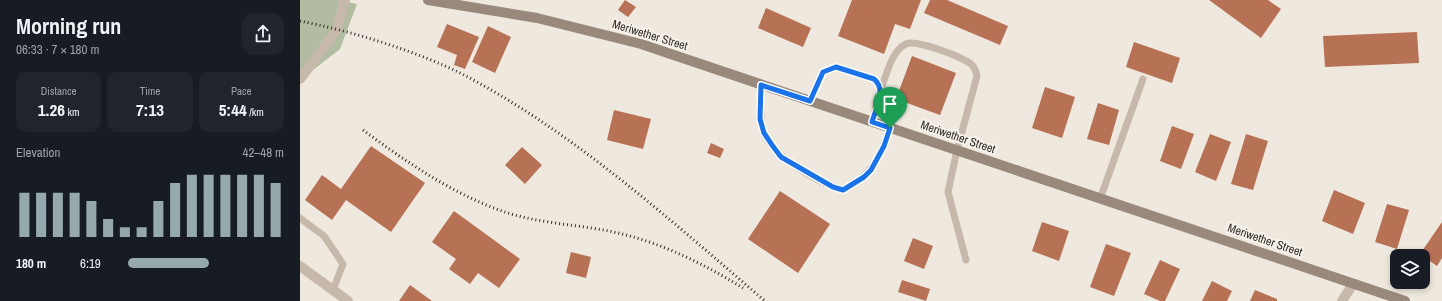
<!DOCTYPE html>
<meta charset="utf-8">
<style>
body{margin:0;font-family:"Archivo Narrow",sans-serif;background:#20242c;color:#f1f3f6;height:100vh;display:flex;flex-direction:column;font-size:15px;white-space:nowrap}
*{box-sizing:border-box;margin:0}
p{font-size:13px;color:#9ea1a6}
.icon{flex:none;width:22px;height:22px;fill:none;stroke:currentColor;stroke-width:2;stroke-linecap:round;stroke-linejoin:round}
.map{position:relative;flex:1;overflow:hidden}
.side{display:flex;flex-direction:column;background:#171b24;width:300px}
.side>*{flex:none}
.fabs{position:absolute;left:1090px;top:249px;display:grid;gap:8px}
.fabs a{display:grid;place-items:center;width:40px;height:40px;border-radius:8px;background:#171b24;box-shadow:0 2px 6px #0003;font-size:20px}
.pin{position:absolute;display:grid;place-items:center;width:34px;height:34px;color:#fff;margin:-41px -17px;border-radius:50% 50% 50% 0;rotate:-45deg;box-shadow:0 0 4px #0007}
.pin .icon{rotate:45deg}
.round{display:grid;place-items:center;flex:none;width:42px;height:42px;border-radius:12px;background:#20242c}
.head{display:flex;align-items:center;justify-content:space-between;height:68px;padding:0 16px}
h1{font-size:22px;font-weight:700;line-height:30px}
.stats{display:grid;grid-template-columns:repeat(3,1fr);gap:6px;height:68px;padding:4px 16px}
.stats div{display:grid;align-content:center;border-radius:10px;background:#20242c;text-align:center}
.stats b{font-size:17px;font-weight:700}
.stats small{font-size:11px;font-weight:400}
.stats p{font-size:11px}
.chart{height:112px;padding:8px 16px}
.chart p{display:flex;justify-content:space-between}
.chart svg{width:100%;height:72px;margin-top:4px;stroke:#95a8ac;stroke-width:6}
ul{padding:0 16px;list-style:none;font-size:13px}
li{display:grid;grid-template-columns:64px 48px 1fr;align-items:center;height:30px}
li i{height:10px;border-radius:5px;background:#95a8ac}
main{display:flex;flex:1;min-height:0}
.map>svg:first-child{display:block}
</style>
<main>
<section class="side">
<div class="head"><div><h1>Morning run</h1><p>06:33 · 7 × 180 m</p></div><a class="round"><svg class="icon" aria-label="share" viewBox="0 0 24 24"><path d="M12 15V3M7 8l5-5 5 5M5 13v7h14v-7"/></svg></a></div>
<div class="stats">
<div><p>Distance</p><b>1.26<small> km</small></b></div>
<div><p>Time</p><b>7:13</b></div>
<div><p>Pace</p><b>5:44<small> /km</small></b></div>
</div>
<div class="chart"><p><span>Elevation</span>42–48 m</p>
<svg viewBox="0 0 160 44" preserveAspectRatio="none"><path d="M5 44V17M15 44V17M25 44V17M35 44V17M45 44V22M55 44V33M65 44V38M75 44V38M85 44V22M95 44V11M105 44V6M115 44V6M125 44V6M135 44V6M145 44V6M155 44V11"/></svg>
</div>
<ul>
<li><b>180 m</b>6:19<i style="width:52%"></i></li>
</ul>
</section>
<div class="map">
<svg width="1142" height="301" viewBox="0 0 1142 301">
<rect width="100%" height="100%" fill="#efe8de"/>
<path fill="#b1bca0" d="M0,0H38L57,4L40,49L0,80Z"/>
<path fill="#b77155" d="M325,0L336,7L328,17L318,10Z
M552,0H621L610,29L595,24L584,54L538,36Z
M630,0H647L708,26L700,45L624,13Z
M909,0H968L981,9L961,38Z
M466,8L511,28L503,47L458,28Z
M147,24L179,37L165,69L154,65L157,55L137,47Z
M188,26L211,37L195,73L172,62Z
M1117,32L1119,63L1025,67L1023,36Z
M834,42L880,58L872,83L826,67Z
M612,56L656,73L640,115L596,99Z
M745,87L775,97L762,138L732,128Z
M798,103L819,110L809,145L787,139Z
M314,110L351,119L343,149L307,140Z
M872,126L894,134L881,169L860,161Z
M910,134L931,142L916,181L895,172Z
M946,134L968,141L953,190L931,184Z
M411,143L424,149L420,158L407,153Z
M71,146L125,183L91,232L46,200L32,220L5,200L22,175L41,189Z
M222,147L242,165L225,184L205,165Z
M1034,190L1065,203L1053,234L1022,221Z
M480,191L530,224L498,273L448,239Z
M1087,204L1109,210L1097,249L1075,242Z
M154,211L220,259L199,288L178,273L170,284L149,269L156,259L132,242Z
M742,222L769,231L759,261L732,251Z
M1142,222V258L1137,266L1120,254Z
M613,238L633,246L624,269L604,261Z
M806,244L831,253L814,296L790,287Z
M271,252L291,257L286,278L266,273Z
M860,260L880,269L865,301H860L844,294Z
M602,280L630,289L626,301L598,292Z
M912,281L932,291L927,301H902Z
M110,285L132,301H99Z
M955,290L977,299V301H950Z"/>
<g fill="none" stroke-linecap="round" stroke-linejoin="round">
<path stroke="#c6b9ab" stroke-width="7" d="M461,85C461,100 459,116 463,131C470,155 520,184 543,190C570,178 581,155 590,128
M581,88C587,75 591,51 606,44C616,39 663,57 672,65C675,68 676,72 677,76L657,150L648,192L666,260
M510,101L523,72L536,67L574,79L581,88L572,122
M800,199L843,79
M0,218L24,236L43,264L33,290"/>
<path stroke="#c6b9ab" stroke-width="10" d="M0,79L36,31L45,0
M0,266L48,301
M1042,301L1053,284"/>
<path stroke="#99897d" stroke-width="10" d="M128,0L237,18L341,44L1105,301"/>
<path stroke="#352e29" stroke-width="3" stroke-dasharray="1 3" stroke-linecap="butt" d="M0,21C51,31 120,52 166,76C277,135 370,220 465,301
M63,130C105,161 150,192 199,210C237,224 279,224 318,233C362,243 404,264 443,288"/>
</g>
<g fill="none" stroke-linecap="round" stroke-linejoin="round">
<g stroke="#fff" stroke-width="8">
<path id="route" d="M536,67L574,79C587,90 576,108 572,122L590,128L584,146L571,170L564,177L543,190L533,187L481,157L472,145L464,133L460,119L461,85L510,101L523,72Z"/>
</g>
<use href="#route" stroke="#1a73e8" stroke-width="5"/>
</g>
<g text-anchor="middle" stroke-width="4" stroke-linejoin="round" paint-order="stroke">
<g font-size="12" fill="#352e29" stroke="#f7f2ea">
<text transform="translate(350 35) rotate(17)" y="4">Meriwether Street</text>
<text transform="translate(658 137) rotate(19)" y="4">Meriwether Street</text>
<text transform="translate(965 240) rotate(19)" y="4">Meriwether Street</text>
</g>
</g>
</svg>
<div class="fabs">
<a><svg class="icon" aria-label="layers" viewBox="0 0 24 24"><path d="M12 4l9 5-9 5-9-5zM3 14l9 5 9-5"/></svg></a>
</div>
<div class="pin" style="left:590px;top:128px;background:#1e9e55"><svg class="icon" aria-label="arrive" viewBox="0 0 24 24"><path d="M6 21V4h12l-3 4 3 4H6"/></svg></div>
</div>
</main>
